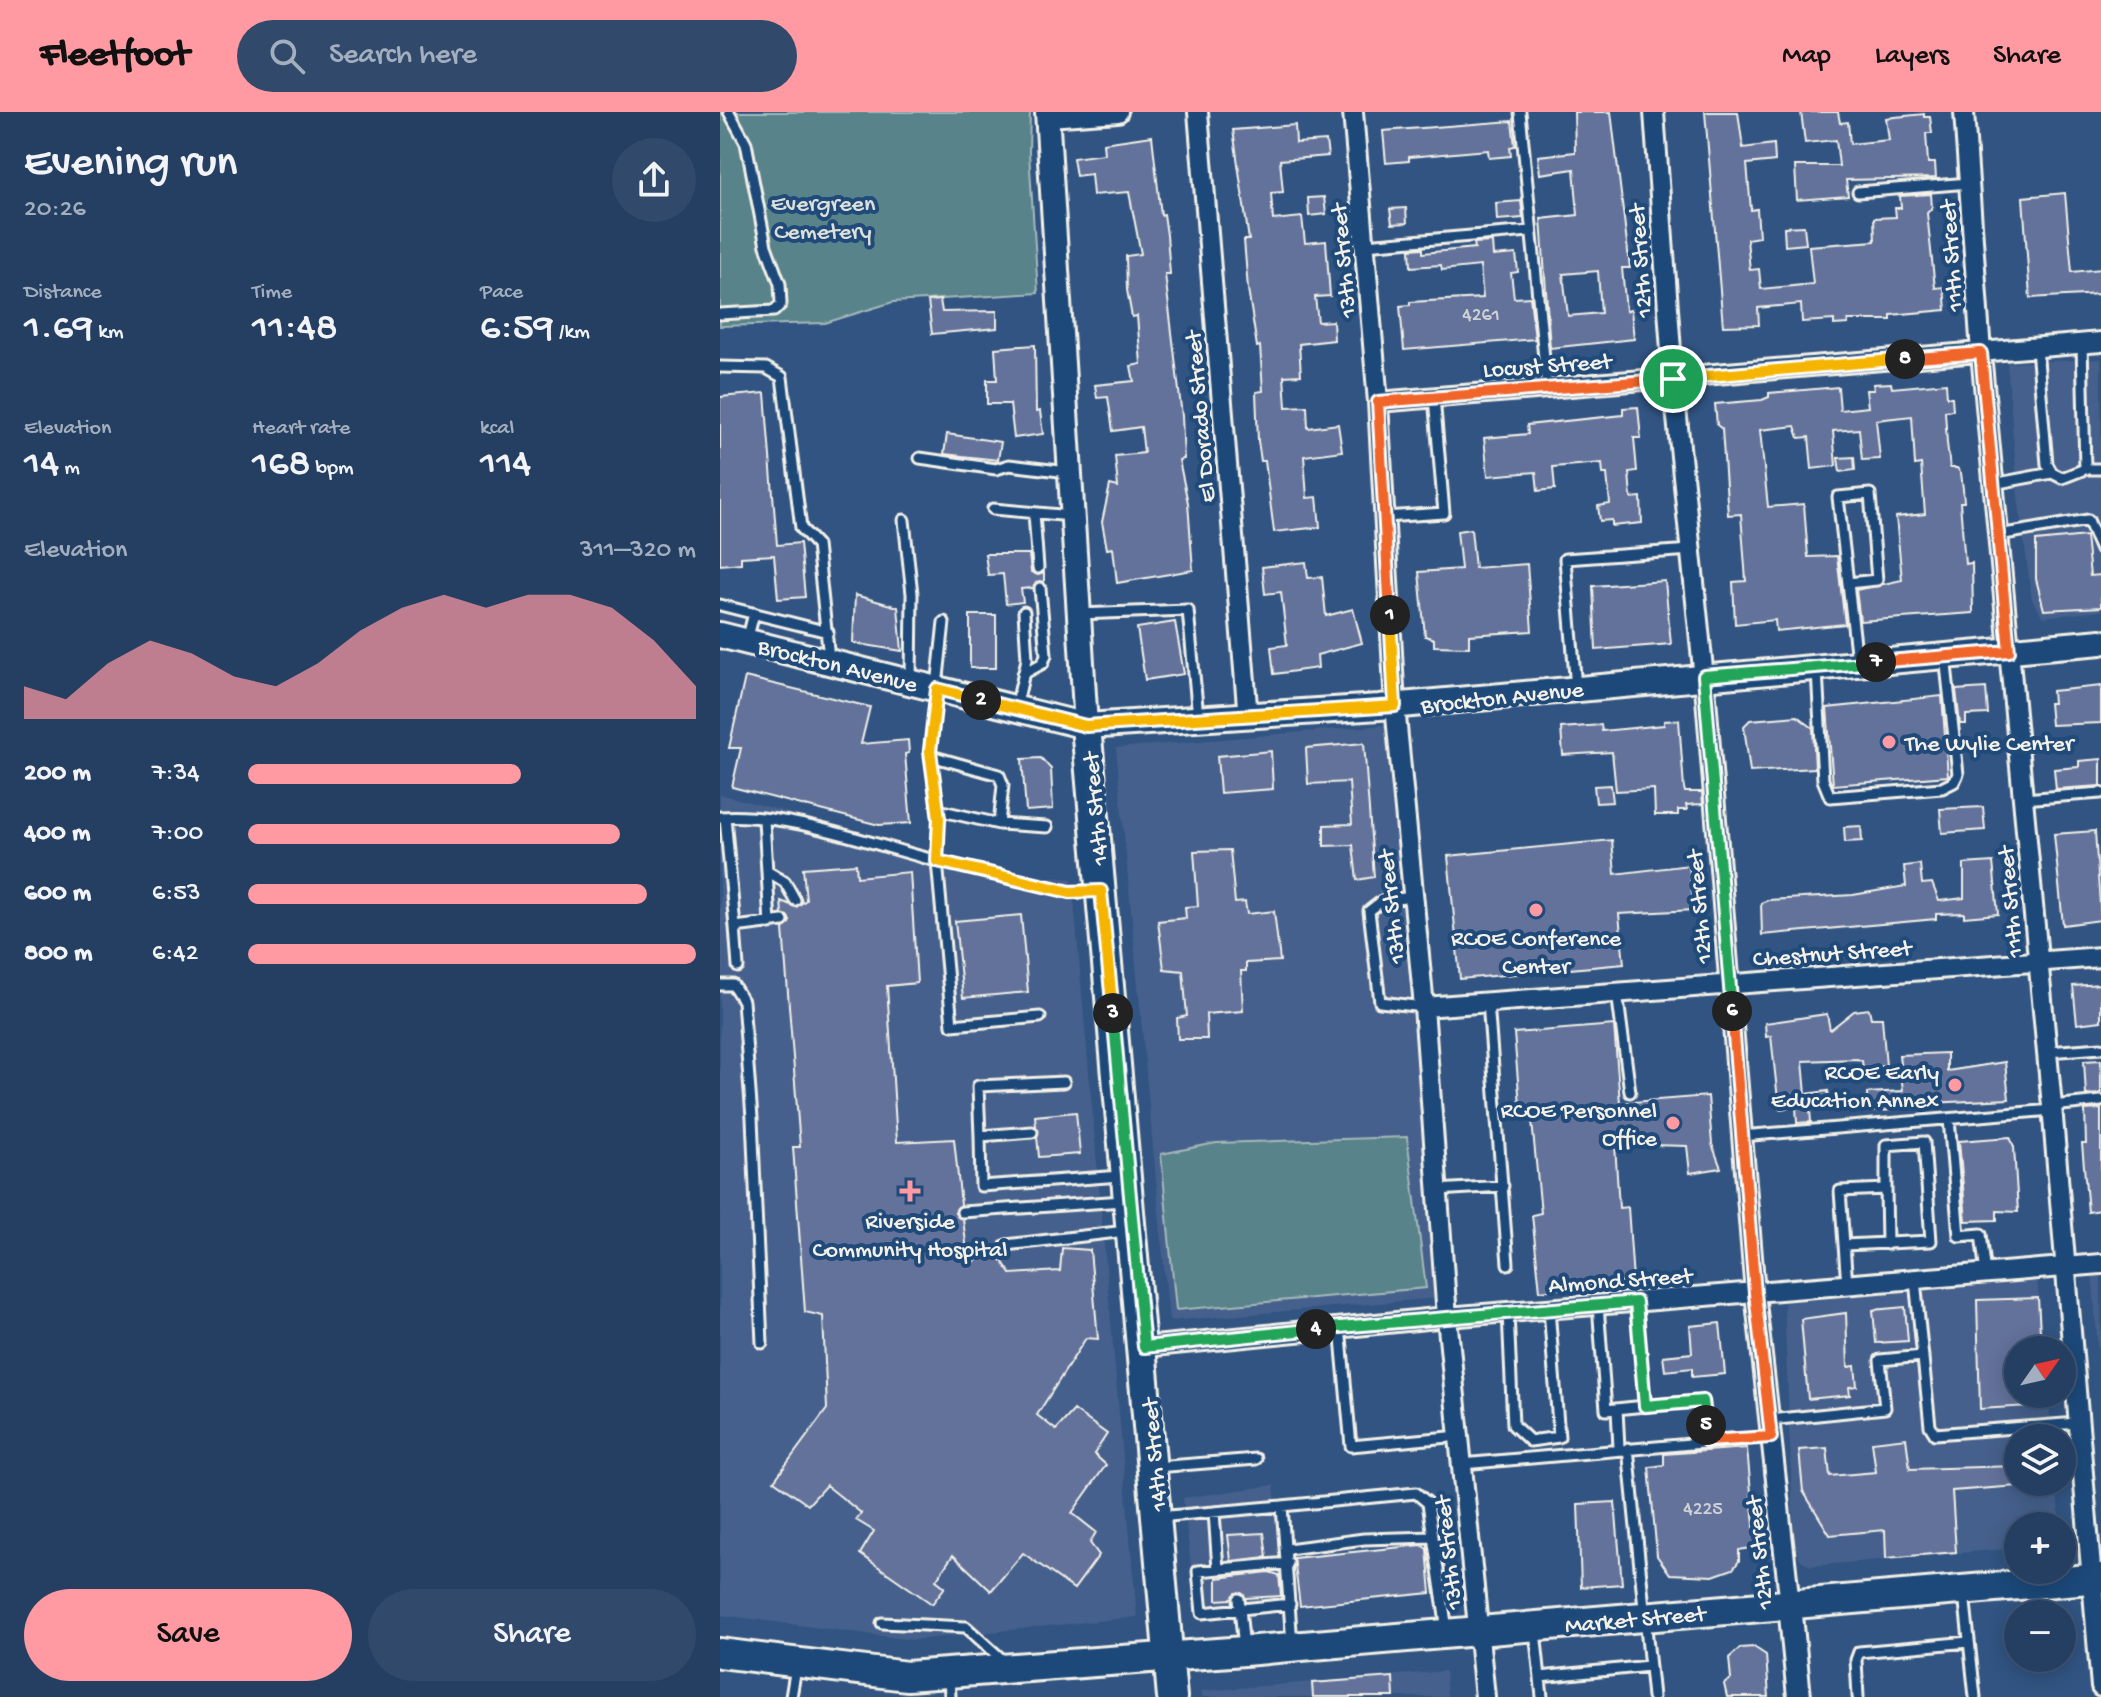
<!DOCTYPE html>
<meta charset="utf-8">
<style>
body{margin:0;font-family:"Gochi Hand",sans-serif;background:#314a6b;color:#f1f3f6;height:100vh;display:flex;flex-direction:column;font-size:30px;white-space:nowrap}
*{box-sizing:border-box;margin:0}
p{font-size:26px;color:#a3afbe}
.icon{flex:none;width:44px;height:44px;fill:none;stroke:currentColor;stroke-width:2;stroke-linecap:round;stroke-linejoin:round}
.map{position:relative;flex:1;overflow:hidden}
.details{display:flex;flex-direction:column;background:#253f62;width:720px}
.details>*{flex:none}
.needle{width:52px;rotate:56deg}
.controls{position:absolute;left:1284px;top:1224px;display:grid;gap:16px}
.controls a{display:grid;place-items:center;width:72px;height:72px;border-radius:50%;background:#253f62;box-shadow:0 4px 20px #0003,0 0 0 2px #425877;font-size:40px}
.pin{position:absolute;display:grid;place-items:center;width:68px;height:68px;color:#fff;margin:-34px;border:4px solid #fff;border-radius:50%;box-shadow:0 2px 8px #0007}
.km{position:absolute;width:40px;height:40px;margin:-20px;border-radius:50%;background:#222;color:#fff;font-size:22px;line-height:40px;text-align:center}
.round{display:grid;place-items:center;flex:none;width:84px;height:84px;border-radius:42px;background:#314a6b}
.overview{display:flex;align-items:center;justify-content:space-between;height:136px;padding:0 24px}
h1{font-size:44px;font-weight:600;line-height:60px}
.metrics{display:grid;grid-template-columns:repeat(3,1fr);gap:12px;height:136px;padding:8px 24px}
.metrics div{display:grid;align-content:center}
.metrics b{font-size:40px;font-weight:600}
.metrics small{font-size:22px;font-weight:400}
.metrics p{font-size:22px}
.chart{height:224px;padding:16px 24px}
.chart p{display:flex;justify-content:space-between}
.chart svg{width:100%;height:144px;margin-top:8px;fill:#ff9aa2;opacity:.7}
.action{display:flex;gap:16px;margin-top:auto;padding:16px 24px}
.action a{flex:1;height:92px;border-radius:48px;background:#ff9aa2;color:#111;font-size:32px;font-weight:600;line-height:92px;text-align:center}
.action a+a{background:#314a6b;color:#f1f3f6}
ul{padding:0 24px;list-style:none;font-size:26px}
li{display:grid;grid-template-columns:128px 96px 1fr;align-items:center;height:60px}
li i{height:20px;border-radius:10px;background:#ff9aa2}
header{display:flex;align-items:center;gap:48px;box-sizing:border-box;height:112px;padding:0 40px;background:#ff9aa2;color:#111}
header strong{font-size:38px}
nav{display:flex;gap:44px;margin-inline-start:auto;font-size:28px}
.search{width:560px;height:72px;background:#314a6b;display:flex;align-items:center;gap:20px;box-sizing:border-box;padding:0 28px;border-radius:44px;color:#a3afbe;font-size:30px}
main{display:flex;flex:1;min-height:0}
.map>svg:first-child{display:block}
</style>
<header>
<strong>Fleetfoot</strong>
<div class="search"><svg class="icon" aria-label="search" viewBox="0 0 24 24"><circle cx="10" cy="10" r="6"/><path d="M15 15l6 6"/></svg>Search here</div>
<nav><a>Map</a><a>Layers</a><a>Share</a></nav>
</header>
<main>
<section class="details">
<div class="overview"><div><h1>Evening run</h1><p>20:26</p></div><a class="round"><svg class="icon" aria-label="share" viewBox="0 0 24 24"><path d="M12 15V3M7 8l5-5 5 5M5 13v7h14v-7"/></svg></a></div>
<div class="metrics">
<div><p>Distance</p><b>1.69<small> km</small></b></div>
<div><p>Time</p><b>11:48</b></div>
<div><p>Pace</p><b>6:59<small> /km</small></b></div>
</div>
<div class="metrics">
<div><p>Elevation</p><b>14<small> m</small></b></div>
<div><p>Heart rate</p><b>168<small> bpm</small></b></div>
<div><p>kcal</p><b>114</b></div>
</div>
<div class="chart"><p><span>Elevation</span>311–320 m</p>
<svg viewBox="0 0 160 44" preserveAspectRatio="none"><path d="M0 44V34L10 38L20 27L30 20L40 24L50 31L60 34L70 27L80 17L90 10L100 6L110 10L120 6L130 6L140 10L150 20L160 34V44z"/></svg>
</div>
<ul>
<li><b>200 m</b>7:34<i style="width:61%"></i></li>
<li><b>400 m</b>7:00<i style="width:83%"></i></li>
<li><b>600 m</b>6:53<i style="width:89%"></i></li>
<li><b>800 m</b>6:42<i style="width:100%"></i></li>
</ul>
<div class="action"><a>Save</a><a>Share</a></div>
</section>
<div class="map">
<svg width="1381" height="1585" viewBox="0 0 1381 1585">
<rect width="100%" height="100%" fill="#315482"/>
<filter id="ink" filterUnits="userSpaceOnUse"><feTurbulence type="fractalNoise" baseFrequency=".0125" numOctaves="2"/><feDisplacementMap in="SourceGraphic" scale="16" xChannelSelector="R" yChannelSelector="G"/><feConvolveMatrix kernelMatrix="1 2 1 2 8 2 1 2 1" color-interpolation-filters="sRGB"/></filter>
<g filter="url(#ink)">
<path fill="#44608c" d="M1381,247V499L1323,505L1312,488L1298,385L1287,251Z
M665,613L718,1186L449,1209L396,636Z
M0,682L294,762L352,767L417,1505L193,1528L0,1503Z
M1381,1157V1282L1372,1158Z
M1317,1166L1324,1238H1298V1282H1328L1332,1326H1298V1370H1336L1340,1414H1298V1436L1090,1454L1080,1447L1074,1431L1064,1191Z
M554,1373L567,1498L477,1505L463,1386Z
M725,1559L727,1585H482V1579Z"/>
<path fill="#58838a" stroke="#a6bab9" stroke-width="2" d="M0,0H310L309,40L318,181L173,190L105,211L0,214Z
M687,1025L706,1176L456,1198L441,1042L496,1031Z"/>
<path fill="#64729b" stroke="#f4f1e8" stroke-width="2" fill-rule="evenodd" d="M854,0H891L910,156H902L906,199L911,198L914,227L830,236L821,107L858,103L854,57L820,62L818,44L855,40ZM878,159L881,201L848,204L843,162Z
M985,0H1018L1023,36L1054,32L1055,49L1027,52L1031,98L1037,97L1039,125L1027,127L1030,158L1039,157L1041,177L1093,172L1089,134L1155,129L1154,106L1176,105L1175,96H1181L1180,84L1211,82L1212,96L1207,101L1215,176L1224,175L1226,198L1171,203V208H1128V212L1114,213V208L1082,210L1081,192L1038,196L1039,213L1003,214Z
M1081,0H1118L1120,11L1128,10L1130,32L1169,28L1166,6L1204,2V5H1210L1212,21H1206L1208,51H1215L1216,66L1126,68L1128,84L1077,88L1075,54H1119L1116,28L1085,31Z
M792,9L795,34L790,35L791,44L769,46L768,38L689,45V49L666,51L663,19Z
M575,13L576,31L606,29L608,44L560,48L563,80L551,81L553,108L582,105L585,131L606,129L610,184L595,185L598,210L613,209L614,228L579,232L581,263L564,264L566,295L587,294L588,316L618,312L622,339L584,344L587,386L597,385L600,415L554,420L545,349H541L538,329L536,280L543,279L540,234L537,235L528,177L524,128H529L513,18Z
M432,24L441,103L444,102L447,123L450,162H445L462,304L464,347L459,348L468,391L473,458L397,471L393,436L387,437L382,410L390,373L398,375L395,344L424,341L421,315L393,319L388,285L377,286L375,273L414,269L411,254L421,252L417,204L412,205L407,178L406,144L421,142L409,80L373,83L371,62L356,64L353,46L384,42L383,31Z
M1345,81L1352,160L1381,157V182L1310,186L1303,85Z
M604,85L606,102L589,104L588,86Z
M801,89L803,106L777,108L776,91Z
M686,96L687,111L672,112L670,97Z
M1084,114L1086,132L1065,134L1064,115Z
M772,130L773,144L796,142L798,160L791,161L794,186L810,185L815,227L684,238L680,194L690,193V190L763,186L760,154L722,158L721,153L691,155L690,137L703,136V141L755,136L754,131Z
M220,188L222,200L277,199V216L212,222L208,189Z
M315,233L316,300L320,299L323,322L294,326L290,292H267V268H277L275,236Z
M1171,271L1172,276L1226,271L1227,285H1232L1233,298L1225,299L1227,331L1230,356H1237L1241,361L1243,377L1244,390H1240L1245,452L1252,451L1253,501L1140,509L1136,478L1182,468L1176,405L1205,402L1201,352L1195,353L1192,304L1156,308L1160,347L1142,348L1139,317L1113,319L1116,354L1092,357L1089,325L1079,326L1075,314L1040,318L1048,395L1084,392L1088,445L1117,444L1125,512L1056,519L1055,508L1015,512L1013,470L1026,469L1021,402L1008,403L1002,317L997,313L995,292L1042,288L1049,285V281L1118,275L1120,298L1148,295L1146,278H1154L1153,272Z
M45,281L57,433L80,431L85,485L58,487L54,443L21,445V451L0,453V285Z
M918,295L921,326H914L917,359L909,360L911,386L921,385L922,411L892,414V408L880,409L878,394L890,392L887,362H883L882,351L833,355L835,377L818,379L816,360L768,364L764,326L808,322L807,313L903,303V296Z
M227,322L281,330L278,348L224,342Z
M1134,345L1135,358L1120,360L1118,346Z
M751,417L755,456L807,452L812,519L749,523V535L714,534V527L705,524L699,460L741,457L737,419Z
M1366,424L1370,464L1381,463V495L1324,498L1316,467V429Z
M265,442H309L311,460L318,463L324,461V470L319,469L313,476L301,477L303,490L286,492L283,462L268,463Z
M586,450L588,466L602,465L606,504L633,497L642,531L597,543L598,556L554,562L551,535L567,533L561,480L545,482L542,455Z
M945,469L951,532L876,538L873,474Z
M135,483L178,495L182,539L133,531Z
M250,503H276V556H250Z
M455,510L464,562L425,568L417,516Z
M25,565L150,595L141,632L188,628L189,641L185,642L191,711L159,713L12,675L21,636H9Z
M1381,574V611L1331,613L1329,591H1333L1332,579Z
M1266,576L1268,602L1246,603V612H1240L1236,578Z
M1222,584L1228,664L1113,673L1107,596Z
M1077,604L1093,616L1095,656L1030,660L1024,614L1030,608Z
M959,608L964,676L965,680H982L983,692L966,693L967,698H958V703H935L934,677L896,679L892,640L843,643L841,616L881,613L882,619L944,613V609Z
M644,631L654,765L637,768L633,733L604,734V713L632,712L629,670L588,672L586,636Z
M551,639L553,677L500,681L497,644Z
M321,646L331,657L333,697L306,699L302,647Z
M1381,647V674L1336,677L1334,657L1359,655V649Z
M891,673L893,690L876,691L874,674Z
M1263,695L1265,718L1222,721L1220,697Z
M1141,714L1142,729L1125,730L1124,715Z
M1375,719L1381,808L1343,813L1334,722Z
M892,728L895,762L969,753L974,798L899,802L904,852L740,867L728,744Z
M510,738L515,791L525,790L527,802L554,799L560,849L526,851V859H521L523,899L486,902L487,927H458L457,906L467,904L463,859L444,857L438,809L466,806L465,795L478,794L474,739Z
M1273,750L1278,802L1244,805V801L1216,802V807L1042,823L1041,791L1048,788L1133,783L1186,774L1184,754L1200,752L1202,772L1212,771L1219,789L1244,786V752Z
M136,752L137,765L190,760L197,871L167,874L177,1030L234,1027L241,1093L235,1101L243,1107L249,1155L272,1134L291,1162L340,1159L342,1136L370,1138L378,1227L366,1226L317,1303L336,1318L354,1298L387,1322L374,1342L386,1353L352,1401L376,1420L370,1431L379,1443L354,1477L303,1441L271,1479L233,1443L216,1468L225,1475L212,1492L140,1442L154,1419L136,1408L141,1401L106,1373L88,1393L54,1369L107,1297L103,1204L85,1200L73,1035H80L63,817L70,809L62,802L61,789L76,795L86,788L83,756Z
M301,803L308,880L243,886L235,809Z
M1381,872V909L1357,912L1353,874Z
M1149,897L1151,906H1162L1166,954L1143,956L1142,949L1137,947L1083,949L1086,982L1108,979L1110,994L1090,997L1091,1010L1077,1011L1076,995L1059,997L1051,924L1046,925L1045,911L1107,902L1110,918L1134,899Z
M894,913L900,991L988,984L992,1032L1001,1056L970,1061L967,1034L895,1032L899,1096L908,1095L913,1168L820,1179L812,1103L821,1101L811,999L800,993L794,921Z
M1227,941V959L1285,950L1289,987L1171,993V998L1148,1000L1147,981L1183,979L1179,943Z
M1381,948V982L1366,983L1364,949Z
M1381,997V1098L1368,1100L1362,1032H1366L1365,998Z
M356,1000L360,1042L319,1045L315,1004Z
M1290,1025L1294,1035L1298,1100L1277,1099V1108L1246,1109L1239,1029Z
M1318,1186L1321,1238H1298V1282H1328L1329,1293L1260,1297L1257,1188Z
M1185,1195L1188,1229L1156,1231L1153,1198Z
M1126,1201L1128,1255L1135,1254L1137,1274L1129,1275L1130,1283L1088,1287L1081,1207Z
M1000,1211L1005,1262L972,1265V1256L945,1259L943,1244L972,1241L970,1214Z
M1186,1326L1190,1357L1298,1354V1374L1232,1379L1236,1440L1166,1446L1165,1418L1110,1423L1083,1379L1079,1338L1107,1336L1110,1364L1156,1360L1152,1330Z
M1027,1336L1036,1435L1019,1438V1449L1013,1457L993,1464L950,1462L937,1444L929,1355L944,1353V1342Z
M895,1390L902,1472L861,1475L858,1392Z
M544,1421L547,1445L511,1449L508,1423Z
M702,1433L707,1437L711,1481L580,1494L574,1446Z
M549,1460L559,1463L561,1484L526,1486L519,1480L512,1487L497,1488V1466Z
M1034,1535L1046,1543L1049,1585H1007L1004,1572L1011,1567L1009,1546L1020,1536Z
M673,1565L674,1585H593L592,1571Z"/>
<g fill="none" stroke-linecap="round" stroke-linejoin="round">
<g stroke="#f4f1e8" stroke-width="15">
<path id="service" d="M800,0L827,277
M1138,80L1249,71
M645,133L810,119
M0,202L54,199L61,192L60,172L46,134L26,31L9,0
M1317,236L1327,352L1332,361L1342,366L1365,357L1362,232
M0,255L46,256L62,265L81,416L97,433L109,546
M200,346L276,357L289,353L348,360
M1365,357H1381
M1273,372L1332,361
M273,397L352,404
M314,401L318,456
M665,405L724,401L714,285
M184,408L192,482L191,570
M1278,423L1368,408L1381,438
M1128,471L1157,468L1150,382L1118,385L1137,549
M0,493L108,520
M358,502L468,498L478,605
M224,510L210,639L219,706L217,749L350,780L378,779
M27,529L34,501
M1097,558L1103,668L1110,685L1222,676L1234,670L1238,662L1225,544
M303,562L323,551L326,543L320,476
M856,576L845,447L971,438
M296,596L307,547L304,500
M211,644L279,663L283,673L279,712L327,715
M1303,687L1381,681
M218,698L279,712
M0,705C67,700 151,732 217,749L232,913L320,905
M5,705L15,815L63,809
M44,708L50,812
M47,759L65,770L75,788
M692,785L662,789L649,799L660,890L704,895
M15,815L18,855
M0,873H13L23,889L32,1006L42,1231
M897,880L910,980
M768,890L788,1152
M1327,940L1381,936
M1332,994L1381,989
M1229,1007L1239,1124L1261,1122L1266,1162
M312,1020L260,1024L261,1074L401,1064
M260,1024L258,974L344,970
M1021,1024L1332,998
M717,1078L783,1074
M242,1100L403,1089
M286,1133L406,1119
M1124,1133L1211,1129L1204,1030L1166,1033V1077
M1195,1168L1210,1314L1215,1322L1357,1311
M1127,1173L1120,1079L1166,1077L1167,1132
M878,1193L886,1298L925,1294L916,1190
M788,1200L793,1313L810,1329L839,1325L829,1197
M620,1215L631,1334L740,1324
M925,1294L983,1289L987,1329
M897,1297L899,1336
M1050,1308L1165,1296L1160,1248L1203,1244
M908,1336L933,1585
M742,1352L1051,1325
M436,1355L536,1347
M494,1400L498,1457
M438,1405L562,1394
M568,1437L644,1427L713,1425
M568,1451L478,1459L482,1501L570,1492
M1244,1481L1255,1585
M519,1487L524,1536
M162,1511L246,1515L285,1550
M815,1519L822,1585
M572,1532L562,1394L696,1381L708,1391L727,1518
M229,1564L230,1585
M820,1565L929,1554
M71,1585L76,1555
M1138,1585L1136,1548L1139,1540L1249,1530"/>
</g>
<g stroke="#f4f1e8" stroke-width="24">
<path id="minor" d="M478,0L528,606
M633,0L658,290L675,594L704,895L727,1205L765,1585
M934,0L953,267L986,586L1035,1181L1070,1493
M1244,0L1261,241L1332,994L1381,1575
M328,5L398,0
M658,290L1381,230
M704,895L1381,845
M424,1235L727,1205L1381,1152"/>
</g>
<g stroke="#f4f1e8" stroke-width="28">
<path id="tertiary" d="M327,0L366,614
M1070,1493L1079,1585"/>
</g>
<g stroke="#f4f1e8" stroke-width="30">
<path id="secondary" d="M0,523L366,614L659,595L1381,530"/>
</g>
<g stroke="#f4f1e8" stroke-width="34">
<path id="primary" d="M366,614L452,1585
M0,1541L187,1564L524,1539L1381,1466"/>
</g>
<use href="#service" stroke="#1f4a7a" stroke-width="9"/>
<use href="#minor" stroke="#1f4a7a" stroke-width="18"/>
<use href="#tertiary" stroke="#1f4a7a" stroke-width="22"/>
<use href="#secondary" stroke="#1f4a7a" stroke-width="24"/>
<use href="#primary" stroke="#1f4a7a" stroke-width="28"/>
</g>
</g>
<g fill="none" stroke-linecap="round" stroke-linejoin="round" filter="url(#ink)">
<g stroke="#fff" stroke-width="16">
<path id="split-1" d="M670,503L658,290L953,267"/>
</g>
<g stroke="#fff" stroke-width="16">
<path id="split-2" d="M261,588L366,614L675,594L670,503"/>
</g>
<g stroke="#fff" stroke-width="16">
<path id="split-3" d="M261,588L217,577L210,639L219,706L217,749L350,780L381,779L393,901"/>
</g>
<g stroke="#fff" stroke-width="16">
<path id="split-4" d="M393,901L424,1235L596,1217"/>
</g>
<g stroke="#fff" stroke-width="16">
<path id="split-5" d="M596,1217L916,1190L925,1294L983,1289L986,1313"/>
</g>
<g stroke="#fff" stroke-width="16">
<path id="split-6" d="M986,1313L987,1329L1051,1325L1035,1181L1012,899"/>
</g>
<g stroke="#fff" stroke-width="16">
<path id="split-7" d="M1012,899L984,564L1156,550"/>
</g>
<g stroke="#fff" stroke-width="16">
<path id="split-8" d="M1156,550L1289,539L1261,241L1185,247"/>
</g>
<g stroke="#fff" stroke-width="16">
<path id="split-9" d="M953,267L1185,247"/>
</g>
<use href="#split-1" stroke="#f0652b" stroke-width="10"/>
<use href="#split-2" stroke="#f5b400" stroke-width="10"/>
<use href="#split-3" stroke="#f5b400" stroke-width="10"/>
<use href="#split-4" stroke="#22a559" stroke-width="10"/>
<use href="#split-5" stroke="#22a559" stroke-width="10"/>
<use href="#split-6" stroke="#f0652b" stroke-width="10"/>
<use href="#split-7" stroke="#22a559" stroke-width="10"/>
<use href="#split-8" stroke="#f0652b" stroke-width="10"/>
<use href="#split-9" stroke="#f5b400" stroke-width="10"/>
</g>
<g fill="#ff9aa2" stroke="#1f4a7a" stroke-width="3">
<circle cx="1169" cy="630" r="8"/>
<circle cx="816" cy="798" r="8"/>
<circle cx="1235" cy="973" r="8"/>
<circle cx="953" cy="1011" r="8"/>
<path d="M186 1067h8v8h8v8h-8v8h-8v-8h-8v-8h8z"/>
</g>
<g text-anchor="middle" stroke-width="8" stroke-linejoin="round" paint-order="stroke">
<g font-size="20" fill="#d0d1d5">
<text x="761" y="208">4261</text>
<text x="983" y="1402">4225</text>
</g>
<g font-size="24" fill="#dde0da" stroke="#1f4a7a">
<text x="103" y="98">Evergreen<tspan x="103" dy="28">Cemetery</tspan></text>
</g>
<g font-size="24" fill="#f4f1e8" stroke="#1f4a7a">
<text transform="translate(1230 144) rotate(-94)" y="8">11th Street</text>
<text transform="translate(622 149) rotate(-95)" y="8">13th Street</text>
<text transform="translate(919 149) rotate(-94)" y="8">12th Street</text>
<text transform="translate(827 252) rotate(-4)" y="8">Locust Street</text>
<text transform="translate(479 305) rotate(-95)" y="8">El Dorado Street</text>
<text transform="translate(118 552) rotate(14)" y="8">Brockton Avenue</text>
<text transform="translate(782 584) rotate(-6)" y="8">Brockton Avenue</text>
<text transform="translate(374 697) rotate(-95)" y="8">14th Street</text>
<text transform="translate(1289 790) rotate(-95)" y="8">11th Street</text>
<text transform="translate(670 795) rotate(-96)" y="8">13th Street</text>
<text transform="translate(978 795) rotate(-95)" y="8">12th Street</text>
<text transform="translate(1112 840) rotate(-4)" y="8">Chestnut Street</text>
<text transform="translate(900 1167) rotate(-4)" y="8">Almond Street</text>
<text transform="translate(433 1343) rotate(-95)" y="8">14th Street</text>
<text transform="translate(727 1441) rotate(-96)" y="8">13th Street</text>
<text transform="translate(1038 1441) rotate(-96)" y="8">12th Street</text>
<text transform="translate(915 1506) rotate(-5)" y="8">Market Street</text>
</g>
<g font-size="24" fill="#f4f1e8" stroke="#1f4a7a">
<text x="1185" y="638" text-anchor="start">The Wylie Center</text>
<text x="816" y="833">RCOE Conference<tspan x="816" dy="28">Center</tspan></text>
<text x="1219" y="967" text-anchor="end">RCOE Early<tspan x="1219" dy="28">Education Annex</tspan></text>
<text x="937" y="1005" text-anchor="end">RCOE Personnel<tspan x="937" dy="28">Office</tspan></text>
<text x="190" y="1116">Riverside<tspan x="190" dy="28">Community Hospital</tspan></text>
</g>
</g>
</svg>
<div class="controls">
<a><svg class="needle" viewBox="-14 -14 28 28"><path d="M0-13l5 13h-10z" fill="#e53935"/><path d="M0 13l5-13h-10z" fill="#a3afbe"/></svg></a>
<a><svg class="icon" aria-label="layers" viewBox="0 0 24 24"><path d="M12 4l9 5-9 5-9-5zM3 14l9 5 9-5"/></svg></a>
<a>+</a>
<a>−</a>
</div>
<div class="pin" style="left:953px;top:267px;background:#1e9e55"><svg class="icon" aria-label="arrive" viewBox="0 0 24 24"><path d="M6 21V4h12l-3 4 3 4H6"/></svg></div>
<b class="km" style="left:670px;top:503px">1</b>
<b class="km" style="left:261px;top:588px">2</b>
<b class="km" style="left:393px;top:901px">3</b>
<b class="km" style="left:596px;top:1217px">4</b>
<b class="km" style="left:986px;top:1313px">5</b>
<b class="km" style="left:1012px;top:899px">6</b>
<b class="km" style="left:1156px;top:550px">7</b>
<b class="km" style="left:1185px;top:247px">8</b>
</div>
</main>
